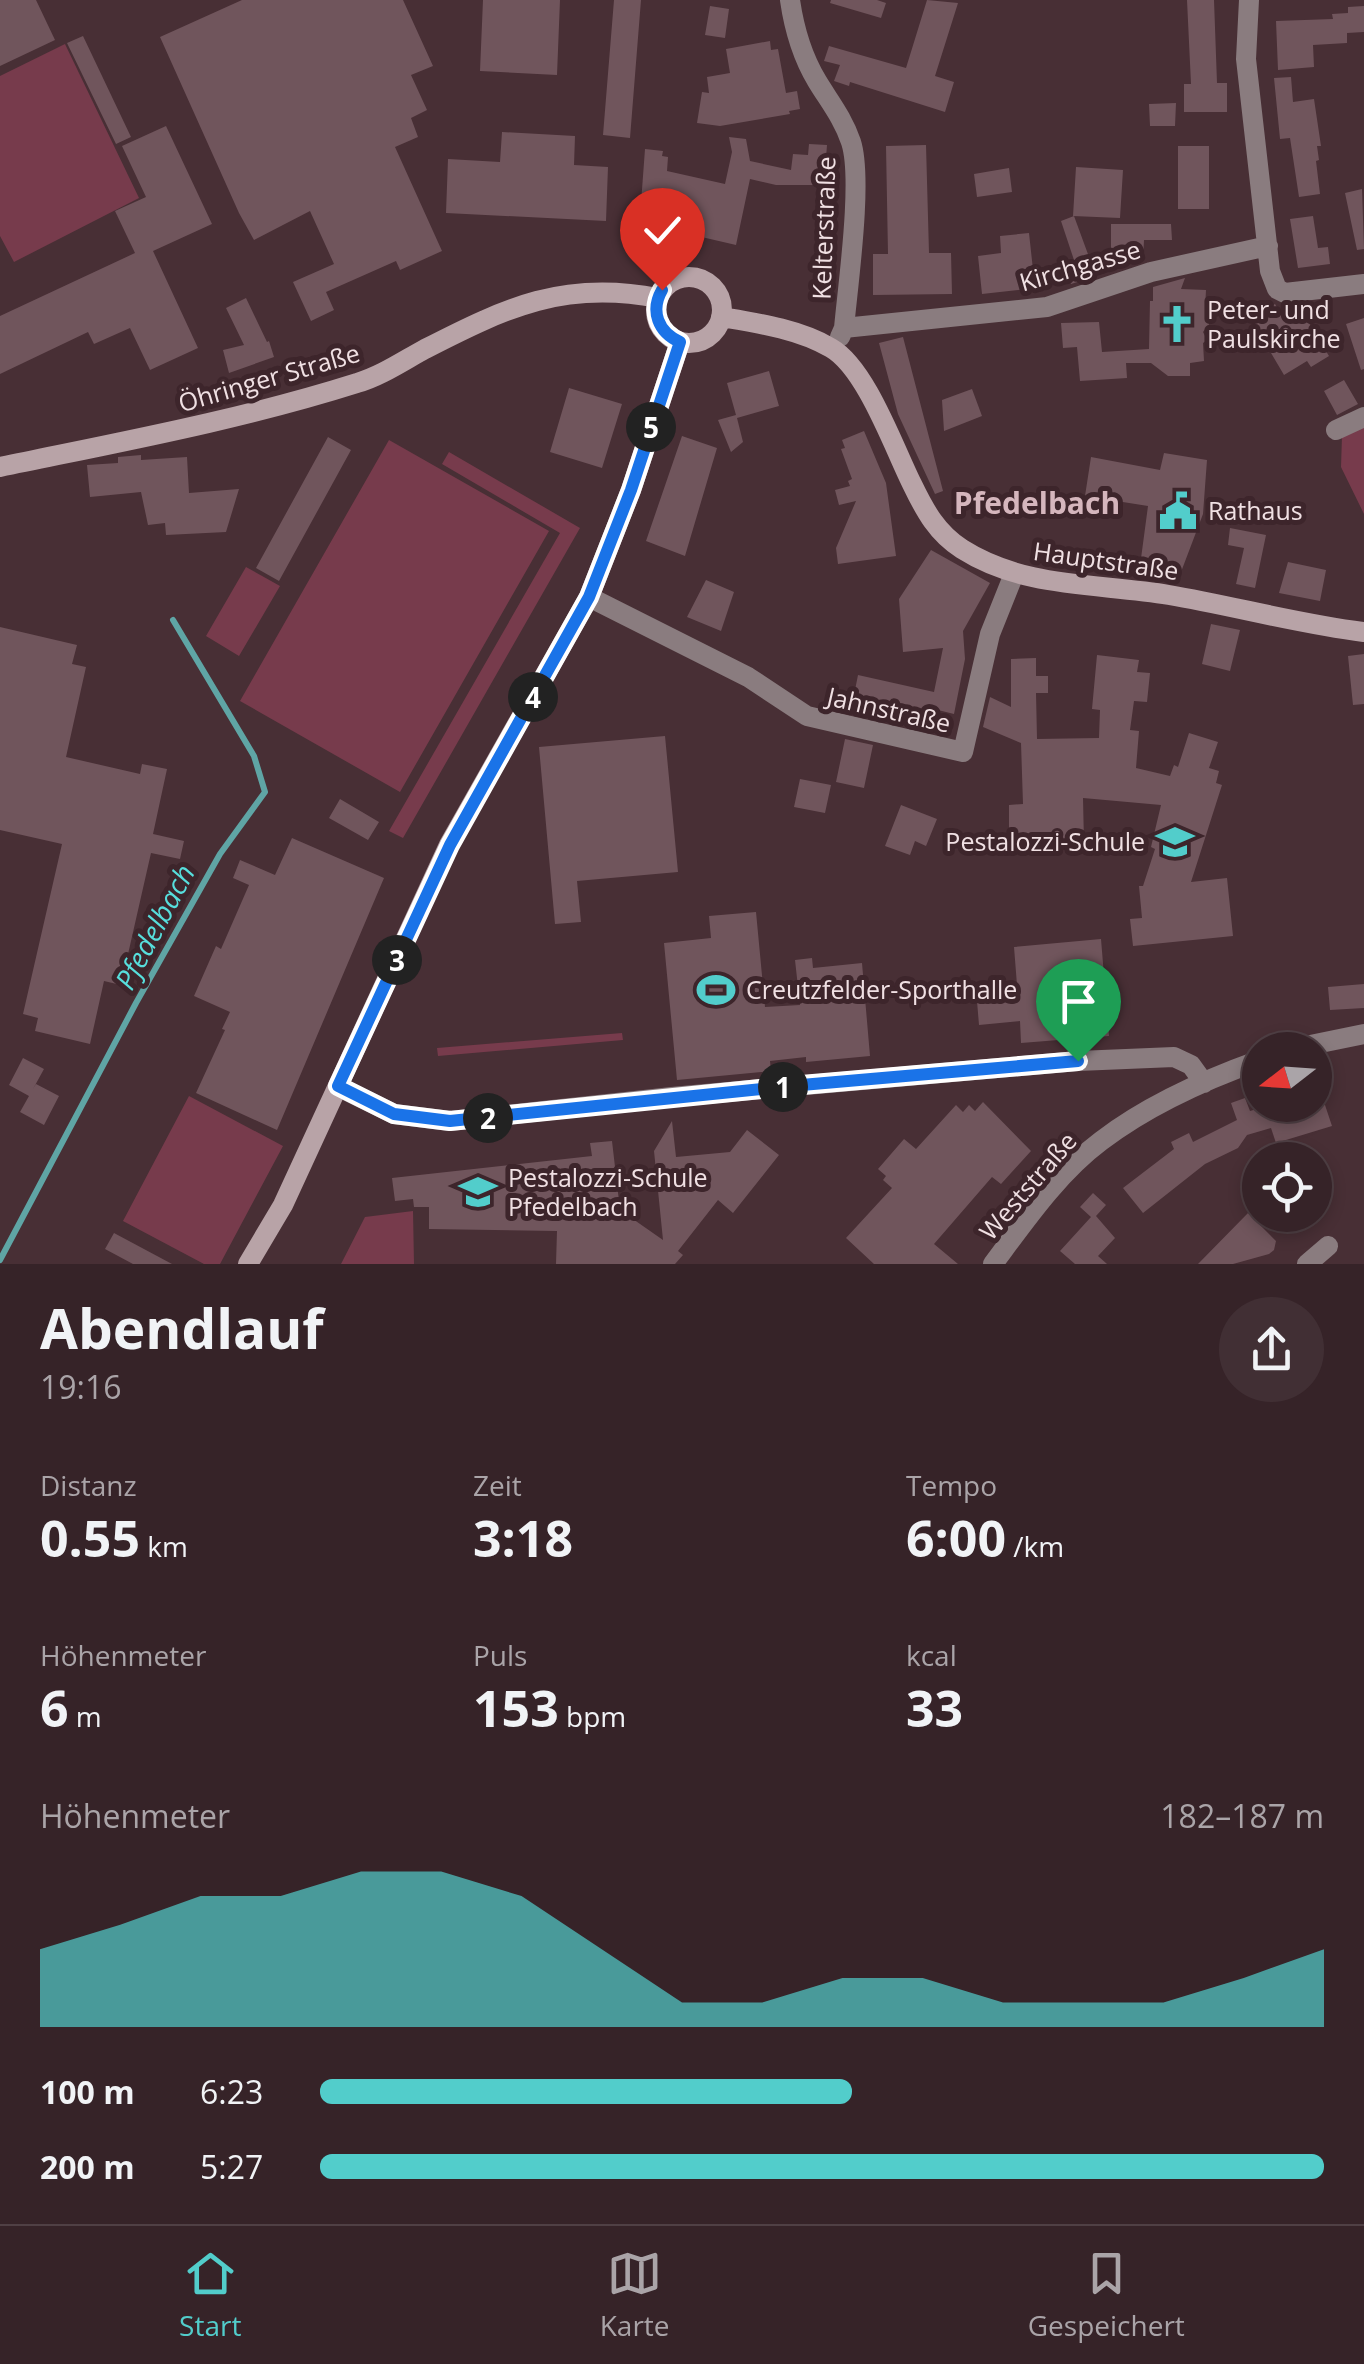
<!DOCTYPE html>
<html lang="de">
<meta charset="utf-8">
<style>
body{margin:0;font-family:"Open Sans",sans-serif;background:#412f34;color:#f1f3f6;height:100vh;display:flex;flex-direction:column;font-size:38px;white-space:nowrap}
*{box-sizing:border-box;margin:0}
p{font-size:32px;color:#aaa4a8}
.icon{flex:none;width:55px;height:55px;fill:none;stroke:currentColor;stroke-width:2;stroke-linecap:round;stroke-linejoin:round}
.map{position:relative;height:1264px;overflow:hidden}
.drawer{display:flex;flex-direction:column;background:#362328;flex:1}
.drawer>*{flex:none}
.needle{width:65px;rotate:253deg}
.controls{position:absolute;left:1242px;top:1032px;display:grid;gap:20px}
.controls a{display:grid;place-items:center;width:90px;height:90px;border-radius:50%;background:#362328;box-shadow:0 5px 15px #0003,0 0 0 2px #504045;font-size:50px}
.pin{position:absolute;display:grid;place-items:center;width:85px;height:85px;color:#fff;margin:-102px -42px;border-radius:50% 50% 50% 0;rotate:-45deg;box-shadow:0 0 10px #0007}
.pin .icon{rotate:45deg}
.km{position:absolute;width:50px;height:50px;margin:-25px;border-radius:50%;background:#222;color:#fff;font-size:28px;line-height:50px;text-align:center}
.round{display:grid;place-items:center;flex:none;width:105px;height:105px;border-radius:52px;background:#412f34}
.overview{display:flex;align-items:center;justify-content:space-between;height:170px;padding:0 40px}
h1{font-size:55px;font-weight:700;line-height:75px}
.stats{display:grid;grid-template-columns:repeat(3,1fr);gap:15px;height:170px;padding:10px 40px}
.stats div{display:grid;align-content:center}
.stats b{font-size:50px;font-weight:700}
.stats small{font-size:28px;font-weight:400}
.stats p{font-size:28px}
.chart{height:280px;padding:20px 40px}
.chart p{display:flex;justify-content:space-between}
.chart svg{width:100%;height:180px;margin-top:10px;fill:#52cdcb;opacity:.7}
ul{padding:0 40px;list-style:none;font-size:32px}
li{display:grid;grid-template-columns:160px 120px 1fr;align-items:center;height:75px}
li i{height:25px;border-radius:12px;background:#52cdcb}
.menu{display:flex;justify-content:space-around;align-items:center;height:140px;border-top:2px solid #504045;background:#362328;font-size:28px;color:#aaa4a8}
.menu a{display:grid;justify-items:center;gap:5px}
.menu .current{color:#52cdcb}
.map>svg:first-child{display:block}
</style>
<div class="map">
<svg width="1364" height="1264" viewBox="0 0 1364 1264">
<rect width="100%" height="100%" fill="#482f35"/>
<path fill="#773b4c" d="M65,44L139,198L14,262L0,236V76Z
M1364,426V514L1341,467L1342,436Z
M389,440L549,531L400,792L240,701Z
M449,452L580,528L403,838L389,831L560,533L442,464Z
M246,567L280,586L239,656L206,636Z
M622,1033L623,1040L438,1056L437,1048Z
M189,1096L283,1146L220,1264H204L123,1221Z
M413,1211L414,1264H341L365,1217Z"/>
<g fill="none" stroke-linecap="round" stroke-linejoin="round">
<path stroke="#5fa5a5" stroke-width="6" d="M0,1260L136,1003L220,854L265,792L254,756L173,620"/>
</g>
<path fill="#70555c" d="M0,0H36L55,40L0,66Z
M242,0H403L433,66L411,75L427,110L411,118L418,137L395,147L442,251L400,270L396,261L326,292L334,310L311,321L293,282L334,264L310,211L254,240L239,213L160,37Z
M483,0H560L557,75L480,71Z
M614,0H641L630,138L603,135Z
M831,0H877L886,3L881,18L830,3Z
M927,0L958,3L935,76L954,82L945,112L850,82L849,86L834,81L840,65L824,61L829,46L906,68Z
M1187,0H1214L1217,83H1227V112H1184V84H1191Z
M710,6L729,9L725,38L705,35Z
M1364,6V32L1347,33V43L1313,45L1314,67L1278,70L1276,21L1333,19L1332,14L1348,13V7Z
M83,36L131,137L116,144L67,43Z
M770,41L771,50L778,49L786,93L797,91L800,109L789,111L790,114L720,126L697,123L702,92L709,93L707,77L730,73L726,49Z
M1291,77L1293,102L1314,99L1321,146H1317L1319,160L1316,161L1320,194L1299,197L1290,138L1280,139L1274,78Z
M1176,103L1175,126H1150L1149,104Z
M166,126L212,224L153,251L198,348L150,370L130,328L94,344L88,332L0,374V316L135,253L115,211L146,197L122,146Z
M502,132L575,136L574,165L608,167L606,221L446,213L448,159L500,162Z
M729,137L746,139L750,161L791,170L793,154L808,155L809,144L827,145L824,185H776L750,179L736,245L693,235L697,219L682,216L684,206L641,203L645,149L663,151L662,156L668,157L667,171L725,184L732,152Z
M926,145L929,253H951L952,294L873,295V254H888L886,146Z
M1178,146H1209V209H1178Z
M1076,167L1123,170L1120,218L1073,216Z
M1009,168L1012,192L977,197L974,174Z
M1362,189L1364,249L1357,250L1345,193Z
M1074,216L1096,276L1071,284L1065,270L1076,266L1061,221Z
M1313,216L1318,248L1328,247L1330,264L1298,268L1290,219Z
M1111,224H1171L1172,240H1144L1143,260H1111Z
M1029,233L1035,288L982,294L978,256L1001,253L1000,236Z
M1185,278L1181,289L1206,290L1205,309L1210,323L1203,332L1207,340L1203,343L1204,361L1190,363V376H1168L1151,363H1126L1127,378L1080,381L1077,347L1063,348L1061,323L1099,322L1102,352L1149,349L1150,301H1153V287Z
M246,298L267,342L269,341L274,357L229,373L223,350L244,345L226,308Z
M1275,304L1279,311L1298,305L1329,356L1311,367L1307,361L1284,375L1251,319Z
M1364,318V369L1361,370L1346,324Z
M903,337L943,491L935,494L898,414L879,343Z
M769,371L779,406L737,418L743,442L731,452L718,420L736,415L727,383Z
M1344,380L1358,404L1337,415L1324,391Z
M569,388L622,404L602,468L550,452Z
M972,389L982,416L944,431L942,400Z
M864,431L886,483L896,556L838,564L836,548L856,501L839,505L835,490L850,486L848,481L852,479L841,449L845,448L842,440Z
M682,436L717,448L685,556L646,541Z
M328,437L351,450L279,581L256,568Z
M1164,453L1207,460L1203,514L1181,572L1140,566L1148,506L1085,496L1091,457L1160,470Z
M141,455V460L187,457L189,493L239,489L226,532L166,535L165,523L148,525L141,492L90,497L87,465L118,463V457Z
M1230,528L1266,535L1255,588L1236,584L1244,548L1228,545Z
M931,550L990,583L963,631L965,659L954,714L938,710L933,730L915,726L916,721L886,715V712L852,705L858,675L934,692L943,648L903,652L899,599Z
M1288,562L1326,570L1320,601L1279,593Z
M706,580L734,592L721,631L687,617Z
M1211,624L1240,630L1230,671L1202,664Z
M0,627L77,645L72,664L86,667L66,757L140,774L142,764L167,769L153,834L184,841L180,859L151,853L121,985L104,981L90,1044L35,1031L38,1018L23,1014L62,844L0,830Z
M1364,654V704L1353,705L1348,656Z
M1097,655L1139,660L1137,672L1150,673L1147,702L1134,701L1130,730L1139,731L1136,768L1170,776L1174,765L1178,767L1189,733L1218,742L1209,768L1219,771L1216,783L1222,785L1191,882L1227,878L1233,936L1133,946L1130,919L1142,918L1139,886H1143L1155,849L1151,847L1161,805L1083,798L1084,843L1009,845V805L1023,804L1021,743L983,727L990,697L1011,707V659L1036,658V676H1048V693H1036L1037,739L1099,738L1100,710L1092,709Z
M665,736L678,872L577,881L581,922L555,924L539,747Z
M845,739L873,745L864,788L836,782Z
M800,779L831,785L825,813L794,807Z
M340,799L379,822L368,840L329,818Z
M901,805L937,819L926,846L915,841L910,855L885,846Z
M292,838L384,878L277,1130L196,1093L225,1030L222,1029L230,1012L194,996L216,946L221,949L249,885L233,878L240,860L275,875Z
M756,912L765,1007L800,1005L795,960L812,958L813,968L862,963L870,1056L806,1062V1057L770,1061L771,1071L677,1080L664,943L711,938L709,916Z
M1101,939L1109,1036L1021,1043L1020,1021L979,1025L976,989L1017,985L1014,947Z
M1364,984V1008L1330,1010L1328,987Z
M23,1058L44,1069L33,1089L36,1084L59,1096L44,1125L20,1112L29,1096L9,1085Z
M1245,1098L1250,1111L1270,1105H1325L1332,1126L1276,1143L1271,1128L1247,1135L1238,1148L1205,1164L1143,1213L1123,1188L1174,1149L1171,1142L1189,1133L1193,1142L1237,1120L1231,1103Z
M983,1102L1031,1151L1001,1184L992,1177L934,1244L958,1264H874L846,1238L892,1188L883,1180L886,1176L878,1169L904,1139L916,1149L956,1105L963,1112L969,1105L975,1111Z
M672,1121L676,1157L730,1152L747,1130L779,1155L733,1213L718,1200L678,1251L683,1255L675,1264H556L557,1231L429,1229V1207H414L413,1199L395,1201L392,1178L592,1156L590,1143L612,1141L620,1210L663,1240L654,1151Z
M1093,1193L1106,1205L1096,1216L1115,1238L1098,1256L1107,1264H1075L1060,1251L1091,1217L1080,1207Z
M1248,1213L1276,1241L1274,1250L1269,1254L1233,1264H1198Z
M114,1233L172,1264H133L105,1249Z"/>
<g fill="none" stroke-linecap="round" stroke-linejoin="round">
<path stroke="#8a7c7f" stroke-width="20" d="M790,0C794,28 802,56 817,81C829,101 843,118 851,142C863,179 848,284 844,328L840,337
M1249,0L1246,59L1270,271L1277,289L1285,293L1364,284
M844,328L1047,307L1151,272L1268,246
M1336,430L1364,417
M589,597L748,677L807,716L963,752L990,634L1014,574
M1286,1050L1364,1034
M339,1087L394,1114L450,1121L672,1097L1078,1061L1174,1057L1191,1065L1204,1083
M993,1264C1025,1221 1058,1173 1101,1141C1148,1105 1204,1080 1260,1060
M1307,1264L1328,1246"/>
<path stroke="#b8a3a7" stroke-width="20" d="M656 310a33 33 0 1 1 66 0a33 33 0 1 1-66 0Z
M721,317C757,323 799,329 831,348C866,368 894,448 912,484C925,511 937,533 962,549C1025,589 1099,583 1169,595C1234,606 1298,624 1364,632
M0,467C120,442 240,420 357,383C381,376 403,361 425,349C507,307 564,280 658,298
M248,1264L283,1205L449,845L589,597L631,490L680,342"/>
</g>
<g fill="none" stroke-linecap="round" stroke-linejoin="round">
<g stroke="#fff" stroke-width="20">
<path id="route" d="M662,290C650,311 658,332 680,342L631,490L589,597L450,845L338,1086L394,1114L450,1121L790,1086L1078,1061"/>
</g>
<use href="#route" stroke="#1a73e8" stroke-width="12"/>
</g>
<defs>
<g id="church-bare" transform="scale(3)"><path d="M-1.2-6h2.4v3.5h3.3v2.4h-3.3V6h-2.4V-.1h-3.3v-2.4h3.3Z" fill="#52cdcb" stroke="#3d252b" stroke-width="2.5" paint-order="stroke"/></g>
<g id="civic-bare" transform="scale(3)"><path d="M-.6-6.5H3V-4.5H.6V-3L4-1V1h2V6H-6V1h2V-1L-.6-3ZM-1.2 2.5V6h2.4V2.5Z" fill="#52cdcb" stroke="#3d252b" stroke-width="2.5" paint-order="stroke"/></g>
<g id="school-bare" transform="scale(3)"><path d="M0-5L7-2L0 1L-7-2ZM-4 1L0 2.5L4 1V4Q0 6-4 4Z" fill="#52cdcb" stroke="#3d252b" stroke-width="2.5" paint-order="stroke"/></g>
<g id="stadium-bare" transform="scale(3)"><path d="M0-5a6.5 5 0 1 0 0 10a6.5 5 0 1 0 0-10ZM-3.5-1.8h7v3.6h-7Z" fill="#52cdcb" stroke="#3d252b" stroke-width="2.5" paint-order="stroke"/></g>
</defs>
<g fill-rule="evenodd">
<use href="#church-bare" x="1177" y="324"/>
<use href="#civic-bare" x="1178" y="511"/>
<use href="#school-bare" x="1175" y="842"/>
<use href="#stadium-bare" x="716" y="990"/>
<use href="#school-bare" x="478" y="1192"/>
</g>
<g text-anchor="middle" stroke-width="10" stroke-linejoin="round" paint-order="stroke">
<g font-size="25" fill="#f0e0e3" stroke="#3d252b">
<text transform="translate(824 228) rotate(-88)" y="9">Kelterstraße</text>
<text transform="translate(1080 266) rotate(-16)" y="9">Kirchgasse</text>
<text transform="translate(269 378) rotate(-16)" y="9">Öhringer Straße</text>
<text transform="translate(1106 561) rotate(8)" y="9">Hauptstraße</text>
<text transform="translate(889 710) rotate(13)" y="9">Jahnstraße</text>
<text transform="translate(1028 1186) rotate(-49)" y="9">Weststraße</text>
</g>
<g font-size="25" fill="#f0e0e3" stroke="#3d252b" text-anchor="start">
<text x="1207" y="319">Peter- und<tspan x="1207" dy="29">Paulskirche</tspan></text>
<text x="1208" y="520">Rathaus</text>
<text x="1145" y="851" text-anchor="end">Pestalozzi-Schule</text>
<text x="746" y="999">Creutzfelder-Sporthalle</text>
<text x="508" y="1187">Pestalozzi-Schule<tspan x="508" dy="29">Pfedelbach</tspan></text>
</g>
<g font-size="28" font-style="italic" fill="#57dedc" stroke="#3d252b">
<text transform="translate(155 927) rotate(-62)" y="10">Pfedelbach</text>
</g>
<g font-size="30" font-weight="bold" fill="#d5b6bd" stroke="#3d252b">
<text x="1037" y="514">Pfedelbach</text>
</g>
</g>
</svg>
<div class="controls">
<a><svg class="needle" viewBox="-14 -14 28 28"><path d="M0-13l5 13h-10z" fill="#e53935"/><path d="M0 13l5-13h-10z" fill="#aaa4a8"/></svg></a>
<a><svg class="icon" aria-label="locate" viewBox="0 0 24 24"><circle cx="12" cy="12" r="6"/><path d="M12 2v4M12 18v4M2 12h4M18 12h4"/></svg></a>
</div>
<div class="pin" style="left:1078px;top:1061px;background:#1e9e55"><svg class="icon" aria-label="arrive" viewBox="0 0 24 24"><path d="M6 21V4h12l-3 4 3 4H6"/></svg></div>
<div class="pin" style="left:662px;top:290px;background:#d93025"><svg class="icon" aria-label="check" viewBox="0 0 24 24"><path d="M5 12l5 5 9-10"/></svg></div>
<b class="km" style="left:783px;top:1087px">1</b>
<b class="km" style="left:488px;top:1118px">2</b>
<b class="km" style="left:397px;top:960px">3</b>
<b class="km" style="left:533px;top:697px">4</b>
<b class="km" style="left:651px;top:427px">5</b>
</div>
<section class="drawer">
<div class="overview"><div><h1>Abendlauf</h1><p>19:16</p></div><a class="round"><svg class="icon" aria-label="share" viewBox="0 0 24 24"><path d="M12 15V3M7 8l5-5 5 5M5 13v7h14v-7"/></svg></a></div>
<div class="stats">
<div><p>Distanz</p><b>0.55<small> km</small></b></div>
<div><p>Zeit</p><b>3:18</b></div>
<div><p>Tempo</p><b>6:00<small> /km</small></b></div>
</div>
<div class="stats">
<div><p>Höhenmeter</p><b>6<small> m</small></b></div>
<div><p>Puls</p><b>153<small> bpm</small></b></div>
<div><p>kcal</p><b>33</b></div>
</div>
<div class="chart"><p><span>Höhenmeter</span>182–187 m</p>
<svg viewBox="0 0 160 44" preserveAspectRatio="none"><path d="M0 44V25L10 19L20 12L30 12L40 6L50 6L60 12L70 25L80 38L90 38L100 32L110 32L120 38L130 38L140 38L150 32L160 25V44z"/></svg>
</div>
<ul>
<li><b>100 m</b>6:23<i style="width:53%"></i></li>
<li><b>200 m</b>5:27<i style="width:100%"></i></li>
</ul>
</section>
<nav class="menu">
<a class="current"><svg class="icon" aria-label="home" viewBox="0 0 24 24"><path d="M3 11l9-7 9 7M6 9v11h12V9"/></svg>Start</a>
<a><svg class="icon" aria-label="map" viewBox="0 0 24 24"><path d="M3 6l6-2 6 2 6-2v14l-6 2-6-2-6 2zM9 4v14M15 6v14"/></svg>Karte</a>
<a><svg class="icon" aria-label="saved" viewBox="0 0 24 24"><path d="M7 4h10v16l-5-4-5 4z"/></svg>Gespeichert</a>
</nav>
